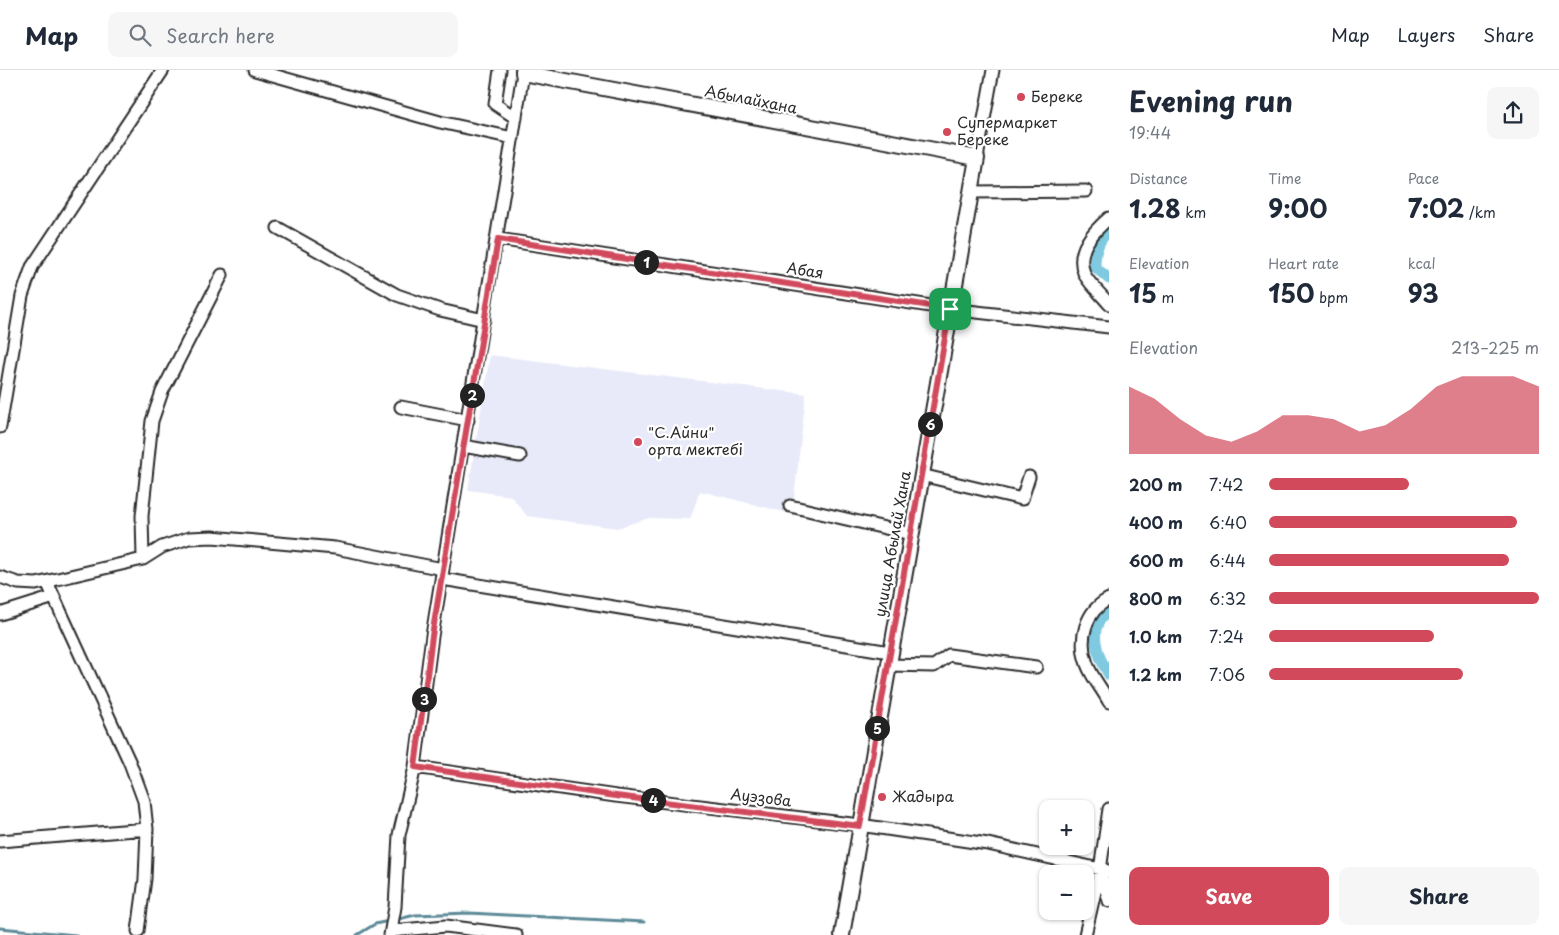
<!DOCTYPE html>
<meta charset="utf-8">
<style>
body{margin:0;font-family:"Playpen Sans",sans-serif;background:#f6f6f7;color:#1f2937;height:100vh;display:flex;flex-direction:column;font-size:19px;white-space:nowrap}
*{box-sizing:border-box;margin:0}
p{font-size:16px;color:#747a83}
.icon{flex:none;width:28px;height:28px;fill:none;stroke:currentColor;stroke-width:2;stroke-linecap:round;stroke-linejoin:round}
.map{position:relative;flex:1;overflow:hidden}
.drawer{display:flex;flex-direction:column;background:#fff;width:450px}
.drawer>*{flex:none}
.tools{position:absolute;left:1039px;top:730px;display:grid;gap:10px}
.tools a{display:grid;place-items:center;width:55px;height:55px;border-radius:10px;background:#fff;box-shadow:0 1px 4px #0004;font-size:25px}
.pin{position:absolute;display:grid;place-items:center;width:42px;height:42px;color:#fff;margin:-21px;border-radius:10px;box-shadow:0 2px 8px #0006}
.km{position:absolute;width:25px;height:25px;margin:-12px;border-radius:50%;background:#222;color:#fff;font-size:14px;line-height:25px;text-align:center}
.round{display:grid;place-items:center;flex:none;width:52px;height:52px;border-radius:10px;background:#f6f6f7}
.headline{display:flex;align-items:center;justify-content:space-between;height:85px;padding:0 20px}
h1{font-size:28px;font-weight:700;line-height:38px}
.stats{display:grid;grid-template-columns:repeat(3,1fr);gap:8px;height:85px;padding:5px 20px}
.stats div{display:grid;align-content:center}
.stats b{font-size:25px;font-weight:700}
.stats small{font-size:14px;font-weight:400}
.stats p{font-size:14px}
.chart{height:140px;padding:10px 20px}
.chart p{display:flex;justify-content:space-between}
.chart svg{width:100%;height:90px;margin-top:5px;fill:#d1495b;opacity:.7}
.button{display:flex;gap:10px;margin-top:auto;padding:10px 20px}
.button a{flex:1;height:58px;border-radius:10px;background:#d1495b;color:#fff;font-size:20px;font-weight:700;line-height:58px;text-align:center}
.button a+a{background:#f6f6f7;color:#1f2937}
ul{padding:0 20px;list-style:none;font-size:16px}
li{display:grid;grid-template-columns:80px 60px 1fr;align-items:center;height:38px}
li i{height:12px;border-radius:6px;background:#d1495b}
header{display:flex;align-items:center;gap:30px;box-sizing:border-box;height:70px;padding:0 25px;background:#fff;border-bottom:1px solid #e0e1e3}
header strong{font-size:24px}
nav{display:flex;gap:28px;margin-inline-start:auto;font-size:18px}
.search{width:350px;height:45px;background:#f6f6f7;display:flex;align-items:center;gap:12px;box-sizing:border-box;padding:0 18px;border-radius:10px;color:#747a83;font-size:19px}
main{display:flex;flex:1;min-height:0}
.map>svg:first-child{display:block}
</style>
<header>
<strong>Map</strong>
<div class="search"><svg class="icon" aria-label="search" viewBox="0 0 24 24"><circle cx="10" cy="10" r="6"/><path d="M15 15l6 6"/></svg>Search here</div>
<nav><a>Map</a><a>Layers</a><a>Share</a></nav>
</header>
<main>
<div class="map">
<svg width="1109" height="865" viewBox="0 0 1109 865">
<rect width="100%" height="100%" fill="#fff"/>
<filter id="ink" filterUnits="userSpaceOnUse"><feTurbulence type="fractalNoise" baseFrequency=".02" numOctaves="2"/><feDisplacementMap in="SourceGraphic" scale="10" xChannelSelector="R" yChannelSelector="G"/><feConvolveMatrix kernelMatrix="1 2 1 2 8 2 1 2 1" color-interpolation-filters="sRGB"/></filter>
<g filter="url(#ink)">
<path fill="#e8eaf9" d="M490,285L806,324L794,429L788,443L700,421L690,449L649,448L617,458L527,446L511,426L468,420Z"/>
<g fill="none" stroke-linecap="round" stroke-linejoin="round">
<path stroke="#5d8a98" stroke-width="3" d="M395,850L415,845L469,843L644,852
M0,858L76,865
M357,865L375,854L389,851"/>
<path stroke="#7fcae0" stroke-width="11" d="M1109,161C1097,171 1095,183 1095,197L1109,209
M1109,542C1085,555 1098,587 1109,605"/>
<g stroke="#2b2b2b" stroke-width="15">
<path id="minor" d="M255,0L440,52L513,68
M500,0L495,34L516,48
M977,88L993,0
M971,122L1086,121
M1109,148C1094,161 1075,180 1084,203C1087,212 1103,226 1109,234
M278,158L397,225L440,240L484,250
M498,169L950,239L1109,257
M401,337L468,350
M0,357L22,226L32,197L163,0
M463,376L520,386
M921,405L1022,429L1029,407
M790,436L911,464
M143,489L142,446L152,351L162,322L222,205
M0,507L18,513L36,514L143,489L162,477L189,468L212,467L335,478L443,499
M442,509L890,582
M47,512L130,693L144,731L147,759L145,809L138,861
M1109,529C1085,541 1078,570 1087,594C1092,608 1103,620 1109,632
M0,544L54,527
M888,595L934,596L949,585L1036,597
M415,697L616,726L860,755L988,774L1109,801
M0,771L147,759
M1101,801L1109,831
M391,861L446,856L516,865
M390,865L395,837L399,765L415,697L432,566L523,3
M1085,865L1100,800L1109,739"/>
</g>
<g stroke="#2b2b2b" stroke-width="18">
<path id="major" d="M523,0V3L977,88L842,865"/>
</g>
<use href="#minor" stroke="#fff" stroke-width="11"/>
<use href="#major" stroke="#fff" stroke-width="14"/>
</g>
</g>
<g fill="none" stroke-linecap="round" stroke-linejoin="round" filter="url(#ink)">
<g stroke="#fff" stroke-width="10">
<path id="route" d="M498,169L950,239L860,756L616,726L415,697L432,566Z"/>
</g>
<use href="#route" stroke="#d1495b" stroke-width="6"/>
</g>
<g fill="#d1495b" stroke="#fff" stroke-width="2">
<circle cx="1021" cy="27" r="5"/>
<circle cx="947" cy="62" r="5"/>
<circle cx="638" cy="372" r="5"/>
<circle cx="882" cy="727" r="5"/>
</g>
<g text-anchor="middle" stroke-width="4.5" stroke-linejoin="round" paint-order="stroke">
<g font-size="15" fill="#2b2b2b" stroke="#fff" text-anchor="start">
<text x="1031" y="32">Береке</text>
<text x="957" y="58">Супермаркет<tspan x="957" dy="17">Береке</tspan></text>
<text x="648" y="368">"С.Айни"<tspan x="648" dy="17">орта мектебі</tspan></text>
<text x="892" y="732">Жадыра</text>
</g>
<g font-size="15" fill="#2b2b2b" stroke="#fff">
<text transform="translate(751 30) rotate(11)" y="5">Абылайхана</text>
<text transform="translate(805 201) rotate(9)" y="5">Абая</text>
<text transform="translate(893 474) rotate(-80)" y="5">улица Абылай Хана</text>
<text transform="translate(761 728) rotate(7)" y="5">Ауэзова</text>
</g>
</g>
</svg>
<div class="tools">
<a>+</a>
<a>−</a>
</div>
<div class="pin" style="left:950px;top:239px;background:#1e9e55"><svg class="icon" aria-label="arrive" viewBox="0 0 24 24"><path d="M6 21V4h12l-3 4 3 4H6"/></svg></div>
<b class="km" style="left:646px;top:192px">1</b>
<b class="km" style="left:472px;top:325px">2</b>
<b class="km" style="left:424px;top:629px">3</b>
<b class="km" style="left:653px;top:730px">4</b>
<b class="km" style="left:877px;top:658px">5</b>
<b class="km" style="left:930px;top:354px">6</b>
</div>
<section class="drawer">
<div class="headline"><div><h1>Evening run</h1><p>19:44</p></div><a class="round"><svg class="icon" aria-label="share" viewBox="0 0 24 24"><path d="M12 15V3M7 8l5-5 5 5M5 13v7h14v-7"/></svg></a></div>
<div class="stats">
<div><p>Distance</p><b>1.28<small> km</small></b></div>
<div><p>Time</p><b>9:00</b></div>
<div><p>Pace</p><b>7:02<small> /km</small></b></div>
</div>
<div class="stats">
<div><p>Elevation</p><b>15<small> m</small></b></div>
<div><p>Heart rate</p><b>150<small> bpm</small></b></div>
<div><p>kcal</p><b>93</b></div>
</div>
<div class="chart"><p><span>Elevation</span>213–225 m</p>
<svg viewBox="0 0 160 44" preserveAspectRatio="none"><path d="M0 44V11L10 17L20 27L30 35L40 38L50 33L60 25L70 25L80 27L90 33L100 30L110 22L120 11L130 6L140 6L150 6L160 11V44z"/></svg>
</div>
<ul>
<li><b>200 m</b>7:42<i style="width:52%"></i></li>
<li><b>400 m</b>6:40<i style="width:92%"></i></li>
<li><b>600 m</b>6:44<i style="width:89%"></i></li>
<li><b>800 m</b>6:32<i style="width:100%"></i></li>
<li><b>1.0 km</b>7:24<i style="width:61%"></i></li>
<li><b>1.2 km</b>7:06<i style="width:72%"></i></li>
</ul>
<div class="button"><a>Save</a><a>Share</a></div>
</section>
</main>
